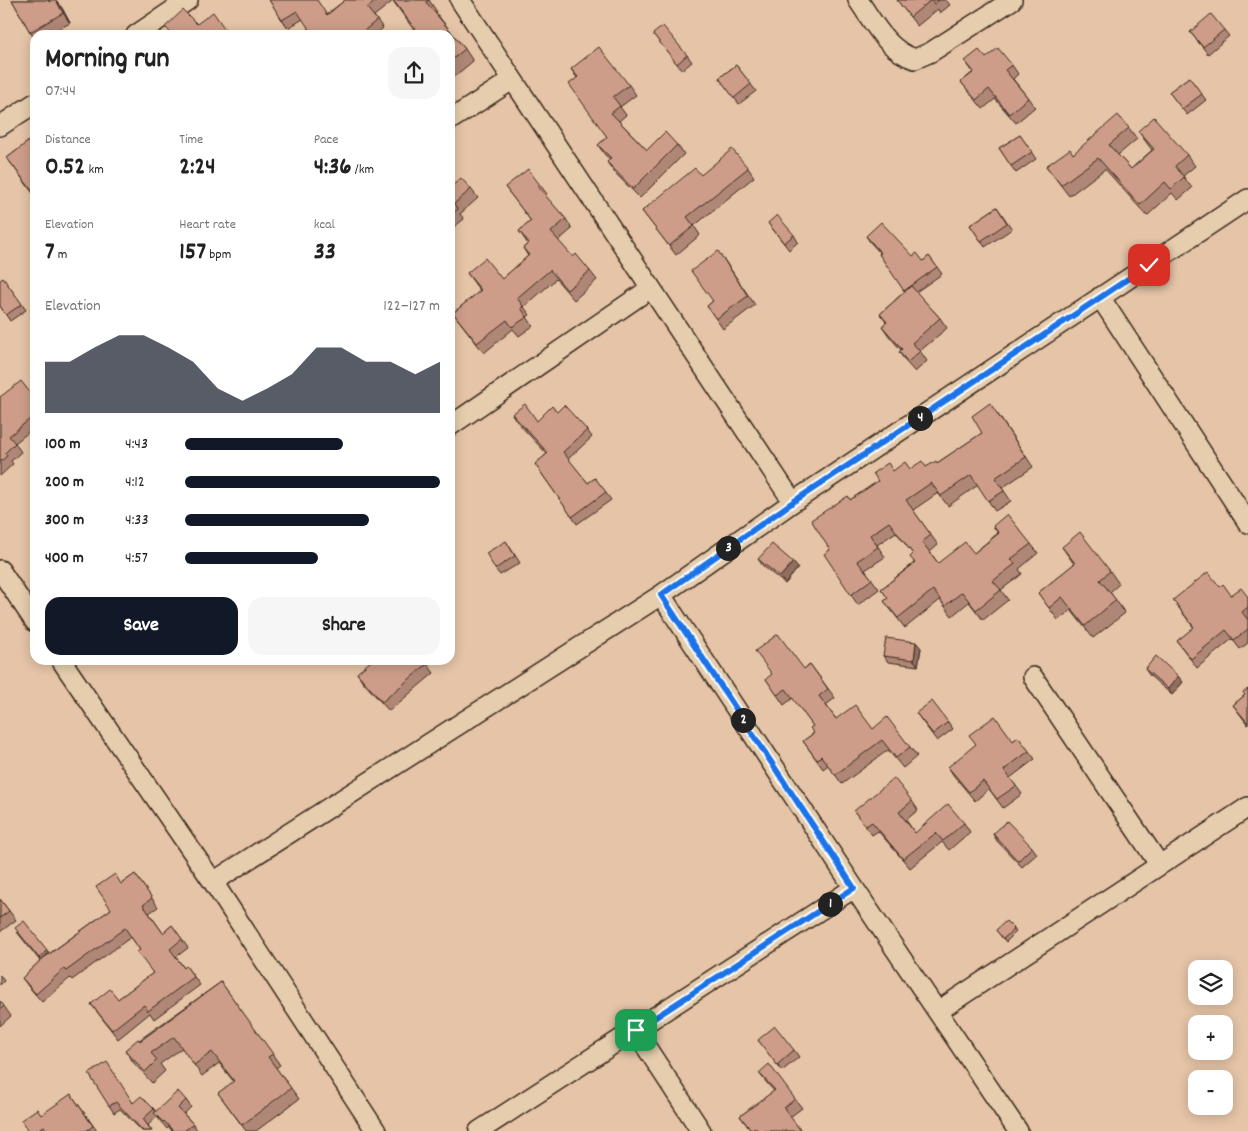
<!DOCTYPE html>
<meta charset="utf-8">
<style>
body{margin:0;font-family:Dekko,sans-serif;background:#f6f6f6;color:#222;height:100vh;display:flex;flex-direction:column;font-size:19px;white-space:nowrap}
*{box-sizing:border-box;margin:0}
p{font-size:16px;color:#767676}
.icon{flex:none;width:28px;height:28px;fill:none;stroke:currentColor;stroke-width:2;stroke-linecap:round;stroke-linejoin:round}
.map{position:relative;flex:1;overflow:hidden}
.drawer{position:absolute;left:30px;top:30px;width:425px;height:635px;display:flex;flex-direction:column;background:#fff;border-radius:15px;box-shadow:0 2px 12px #0003}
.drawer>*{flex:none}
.controls{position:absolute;left:1188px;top:960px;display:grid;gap:10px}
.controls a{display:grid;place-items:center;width:45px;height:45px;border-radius:10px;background:#fff;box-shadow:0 2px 12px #0003;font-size:25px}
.pin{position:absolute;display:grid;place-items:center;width:42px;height:42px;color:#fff;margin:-21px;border-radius:10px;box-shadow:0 2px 8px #0006}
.km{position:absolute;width:25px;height:25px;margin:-12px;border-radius:50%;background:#222;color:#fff;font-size:14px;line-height:25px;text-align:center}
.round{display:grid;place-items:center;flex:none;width:52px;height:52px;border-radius:15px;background:#f6f6f6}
.summary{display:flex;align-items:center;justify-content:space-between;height:85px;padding:0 15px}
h1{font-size:28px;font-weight:800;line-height:38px}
.stats{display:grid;grid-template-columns:repeat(3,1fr);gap:8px;height:85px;padding:5px 15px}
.stats div{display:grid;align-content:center}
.stats b{font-size:25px;font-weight:800}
.stats small{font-size:14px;font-weight:400}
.stats p{font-size:14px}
.chart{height:140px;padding:10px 15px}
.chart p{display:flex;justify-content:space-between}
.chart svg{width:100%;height:90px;margin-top:5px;fill:#111827;opacity:.7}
.action{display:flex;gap:10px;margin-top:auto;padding:10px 15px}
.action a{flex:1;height:58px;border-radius:15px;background:#111827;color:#fff;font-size:20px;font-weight:800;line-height:58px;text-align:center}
.action a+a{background:#f6f6f6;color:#222}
ul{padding:0 15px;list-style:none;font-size:16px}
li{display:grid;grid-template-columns:80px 60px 1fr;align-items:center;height:38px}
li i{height:12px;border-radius:6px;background:#111827}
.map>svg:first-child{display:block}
</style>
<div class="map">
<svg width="1248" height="1131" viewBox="0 0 1248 1131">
<rect width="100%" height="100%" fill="#e5c4a7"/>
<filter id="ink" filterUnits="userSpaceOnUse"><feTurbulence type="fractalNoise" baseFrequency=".02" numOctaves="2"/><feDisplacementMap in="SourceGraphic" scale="10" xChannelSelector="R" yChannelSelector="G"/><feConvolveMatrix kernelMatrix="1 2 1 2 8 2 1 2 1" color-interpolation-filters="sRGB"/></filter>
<g filter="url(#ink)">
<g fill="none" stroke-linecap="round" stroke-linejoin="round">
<g stroke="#3b2a1e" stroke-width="22">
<path id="minor" d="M460,0L793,502
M858,0C874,23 887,50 915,59L931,52L1012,0
M136,35L188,0
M450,120L512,80
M0,126L35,103
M1100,297L1248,523
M450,426L651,288
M0,570L35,622
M661,595L854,888L1018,1131
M61,660L213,882L376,1131
M1033,677L1159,864
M213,882L661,595L793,502L1248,199
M938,1011L1248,807
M635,1030L701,1131
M479,1131L854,888"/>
</g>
<use href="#minor" stroke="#e5cdad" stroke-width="19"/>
</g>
<path fill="#b08776" stroke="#3b2a1e" d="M12,0H49L50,1L62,8L70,23L48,35H35V39L30,32Z
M269,0L327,14L345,0H429L437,12L436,13L465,49L473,61L450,80V35L414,30L393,1L374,16L383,28L375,35H313L303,19L288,28Z
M897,0H946L950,5L940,13L938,9L917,26Z
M1224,30L1229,36L1208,54L1190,32Z
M653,34L687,55L692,62L682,70Z
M986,58L1012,65L1018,74L1013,79L1028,98L1035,107L1016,123L995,99L983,109L961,82L973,72L965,61Z
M736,65L756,91L739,104L719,78Z
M571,69L629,85L636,95L620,107L626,115L619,121L647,150L677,145L684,154L640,198L614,172L607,162L610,159L605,155L598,145L607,137L577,78Z
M1189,77L1206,100L1187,115L1169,92Z
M1129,128L1137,139L1118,155L1131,169L1152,150L1138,131L1187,155L1195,166L1183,176L1192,188L1178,200L1172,193L1147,216L1105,169L1069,196L1046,166Z
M35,132V196L7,158L34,137Z
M1020,135L1036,159L1016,173L999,148Z
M748,168L754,177L694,226L700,235L676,255L642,211L701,175Z
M540,185L547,194L545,196L566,219L572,229L558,241L573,257L590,271L597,280L574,300L556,279L524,307L530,315L527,317L533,326L519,336L513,329L484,353L453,313L480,291L467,273L502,279L528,256L523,248L528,244L519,231L531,221L505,187Z
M450,188L471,189L478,198L460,214L464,219L450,230Z
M997,207L1012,229L985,247L970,225Z
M768,223L794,235L798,242L789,250Z
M866,236L913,256L923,261L929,256L942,274L916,292L940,318L947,328L920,351L927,361L915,372L906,362L899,352L901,350L889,336L882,326L886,322L880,314L905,291L879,254L880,253L870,242Z
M725,261L755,305L723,329L707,306L712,302Z
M3,278L26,310L10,321L0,306Z
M0,397L35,399V427L15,443L21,452L11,461L13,464L0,476Z
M557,412L587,430L592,437L568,459L588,483L595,478L611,500L577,524L535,464L547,454L517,422L512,414L537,421Z
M997,413L1033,467L1002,488L1011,501L995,511L978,485L948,506L938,493L913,510L938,545L930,552L938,563L974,553L998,533L993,526L1031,544L1038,553L1019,569L1022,574L1001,590L1008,600L983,620L969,602L952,616L940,600L905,628L884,601L888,598L881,589L914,563L913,554L896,532L877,545L885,557L865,570L879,589L858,605L851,595L830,550L850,500L893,471L926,467L937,463L982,433Z
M506,541L520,563L500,575L495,569Z
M1062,547L1110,571L1119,584L1110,592L1125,613L1093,638L1071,610L1058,620L1038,593L1074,564Z
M758,559L798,568L785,584L763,566Z
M1220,587L1231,595L1248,597V643L1240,649L1232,639L1197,668L1177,641L1194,628L1173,600Z
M921,648L918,666L888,662L883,656Z
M427,664L434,673L389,711L363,682L357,673Z
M810,664L835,698L826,705L836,719L873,729L910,747L917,756L903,768L888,750L842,784L828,765L823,769L803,741L814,733L813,726L793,698L784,705L766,679L804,669Z
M1145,669L1183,682L1172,695L1150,676Z
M1248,689V725L1233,705L1245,695Z
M916,713L948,722L953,729L937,741Z
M1018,737L1035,759L1010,778L1022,794L1003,808L989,789L975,801L954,776L948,767L1013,741Z
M912,801L918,810L906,820L915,833L964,823L970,832L949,850L942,842L910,868L878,831L872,835L854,811Z
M993,834L1032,847L1037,854L1022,867L997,841Z
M135,874L158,907L149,913L163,933L172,925L188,948L176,957L184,968L186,966L200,985L154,1019L150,1013L118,1039L91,1004L118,999L153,973L140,950L131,937L72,980L70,978L42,1002L28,986L22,978L40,961L17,932L47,950L49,953L46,956L111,909L121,884Z
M0,899L16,920L0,932Z
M1014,929L1016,932L1006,942L996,930Z
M0,975L4,981L0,985Z
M221,982L280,1065L276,1068L299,1099L256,1131H246L218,1093L234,1082L219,1063L202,1076L182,1048L160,1064L165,1071L152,1083L133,1062L125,1050Z
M0,1001L11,1016L0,1026Z
M758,1040L794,1050L799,1057L782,1071Z
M759,1073L795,1099L802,1108L790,1117L801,1131H751L740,1116L774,1091L766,1082Z
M89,1074L134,1103L154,1109L156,1112L186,1100L191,1107L184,1114L193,1124L197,1130L196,1131H172L169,1127L167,1129L157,1117L148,1125L152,1131H142L120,1109L114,1113Z
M71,1094L97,1131H28Z"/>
<path fill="#906e60" stroke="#3b2a1e" d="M56,0L62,8L70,23L63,13Z
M793,562L798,568L785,584L780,577Z
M916,642L921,648L918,666L914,660Z
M1178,676L1183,682L1172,695L1168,689Z
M47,950L49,953L41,962L39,958Z"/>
<path fill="#cd9d89" stroke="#3b2a1e" d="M12,0H48L49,2L52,0H56L63,13L30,32Z
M269,0H317L327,15L345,0H377L367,8L377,20L359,35H313L297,11L282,20Z
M393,0H429L426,2L465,49L450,61V35H408L415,29Z
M897,0H939L934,4L931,0L910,17Z
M183,10L197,24L213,12L229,35H173L165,27Z
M1211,14L1224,30L1203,47L1190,32Z
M663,26L687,55L677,64L653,34Z
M599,47L629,85L613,97L620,106L611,113L647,150L665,132L677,145L633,189L607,162L611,158L598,145L607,137L569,84L578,77L571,69Z
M998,48L1012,65L1005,70L1028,98L1009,114L989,89L976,100L961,82L974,72L965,61L979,50L986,58Z
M736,65L751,84L734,98L719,78Z
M1189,77L1202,94L1182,109L1169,92Z
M1118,115L1129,128L1109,145L1131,169L1154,149L1138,131L1154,117L1187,155L1175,166L1184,177L1171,189L1165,182L1140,205L1098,158L1061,185L1046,166L1070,149L1073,154Z
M35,132V190L33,192L7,158L34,137L32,135Z
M1020,135L1032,152L1011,166L999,148Z
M732,149L748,168L687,217L694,226L669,246L642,211L695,168L701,175Z
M528,169L540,185L538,187L566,219L551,232L573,257L576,254L590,271L567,290L550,270L517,298L523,306L521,308L527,317L512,327L507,320L477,343L453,313L481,290L467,273L485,258L502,279L529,255L523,248L529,243L519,231L531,221L505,187Z
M461,178L471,189L454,204L458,209L450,216V188Z
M997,207L1007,223L981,241L970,225Z
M777,215L794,235L784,243L768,223Z
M881,222L913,256L917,253L923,261L929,256L937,267L904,291L879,254L881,253L866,236Z
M718,251L748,296L716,319L707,306L713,301L691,271Z
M3,278L22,304L6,315L0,306V280Z
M911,286L940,318L912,343L920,351L908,362L899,352L902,349L882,326L887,322L880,314Z
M21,381L35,399V415L9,436L15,443L5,453L7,456L0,462V397Z
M990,403L1026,457L995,478L1004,491L988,501L971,475L941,496L931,483L906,500L931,535L922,542L938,563L965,542L974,553L999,533L993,526L1007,514L1031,544L1011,559L1015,564L993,581L1001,590L976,610L962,592L945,606L933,590L898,618L884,601L888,598L881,589L915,563L910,557L913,554L889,522L870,535L878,547L857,561L872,579L851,595L824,554L830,550L811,520L848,496L850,500L878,481L873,473L888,463L893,471L905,462L910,469L922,461L926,467L936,461L937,463L982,433L972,416Z
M525,404L537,421L552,406L557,412L564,405L587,430L563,452L588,483L595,478L606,492L572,517L535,464L548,453L512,414Z
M1080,532L1110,571L1100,580L1116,600L1085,626L1062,597L1049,608L1038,593L1075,563L1062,547Z
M506,541L515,556L495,569L486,553Z
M772,544L793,562L780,577L758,559Z
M1208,572L1220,587L1223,584L1231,595L1241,588L1248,597V607L1242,612L1248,620V629L1234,640L1226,630L1191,659L1177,641L1194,627L1173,600Z
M778,634L804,669L810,664L828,689L819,696L836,719L855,705L873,729L887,717L910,747L896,758L882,740L835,775L821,756L817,760L803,741L814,733L810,728L813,726L786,689L777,695L766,679L772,674L755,651Z
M886,638L916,642L914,660L883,656Z
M1156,656L1178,676L1168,689L1145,669Z
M372,660H424L427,664L382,702L357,673Z
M1248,689V723L1233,705L1245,695L1243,692Z
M932,701L948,722L933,734L916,713Z
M995,716L1013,741L1018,737L1029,751L1004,770L1016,786L997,799L983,781L969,792L948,767L976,744L969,735Z
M894,778L912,801L899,812L915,833L948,804L964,823L943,841L936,833L903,859L872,822L866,826L854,811Z
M1007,821L1032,847L1018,861L993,834Z
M115,874L121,884L135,874L152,898L143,905L163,933L172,925L182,939L170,949L184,968L186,966L194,977L148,1011L144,1005L112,1030L91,1004L110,989L118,999L153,973L137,952L140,950L125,928L66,971L64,969L36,994L22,978L41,960L111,909L96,887Z
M0,899L9,911L0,918Z
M24,921L47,950L39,958L15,928Z
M1006,921L1014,929L1003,939L996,930Z
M221,982L273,1054L268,1057L291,1088L242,1125L218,1093L234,1081L212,1052L194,1065L174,1037L151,1053L157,1060L145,1072L125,1050L138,1039L140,1041Z
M0,1001L4,1006L0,1010Z
M775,1026L794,1050L777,1065L758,1040Z
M107,1062L133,1103L141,1096L154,1109L143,1119L151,1130L149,1131H143L116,1102L109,1106L89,1074Z
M769,1064L795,1099L784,1108L801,1131H758L755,1127L751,1130L740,1116L775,1090L759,1073Z
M178,1091L186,1100L178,1108L193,1124L184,1131H173L164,1121L163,1122L154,1113Z
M71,1094L93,1126L86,1131H47L44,1126L36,1131H28L21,1120L37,1109L41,1115Z"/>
</g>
<g fill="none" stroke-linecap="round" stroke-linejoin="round" filter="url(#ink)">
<g stroke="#fff" stroke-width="10">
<path id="route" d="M636,1030L854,888L661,595L793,502L1149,265"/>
</g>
<use href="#route" stroke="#1a73e8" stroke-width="6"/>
</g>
</svg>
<div class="controls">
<a><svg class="icon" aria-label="layers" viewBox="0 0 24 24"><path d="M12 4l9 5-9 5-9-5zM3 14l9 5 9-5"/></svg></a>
<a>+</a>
<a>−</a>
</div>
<div class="pin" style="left:636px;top:1030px;background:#1e9e55"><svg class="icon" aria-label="arrive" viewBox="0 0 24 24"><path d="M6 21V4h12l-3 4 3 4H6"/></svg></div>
<div class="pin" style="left:1149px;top:265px;background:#d93025"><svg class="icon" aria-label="check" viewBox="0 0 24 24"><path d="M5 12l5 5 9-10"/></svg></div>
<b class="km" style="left:830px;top:904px">1</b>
<b class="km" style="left:743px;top:720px">2</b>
<b class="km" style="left:728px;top:548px">3</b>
<b class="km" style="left:920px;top:418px">4</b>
<section class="drawer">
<div class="summary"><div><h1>Morning run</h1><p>07:44</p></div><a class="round"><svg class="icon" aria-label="share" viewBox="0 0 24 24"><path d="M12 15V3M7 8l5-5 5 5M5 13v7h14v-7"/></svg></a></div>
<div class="stats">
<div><p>Distance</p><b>0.52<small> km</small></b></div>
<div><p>Time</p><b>2:24</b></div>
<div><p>Pace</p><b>4:36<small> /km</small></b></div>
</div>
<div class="stats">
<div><p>Elevation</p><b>7<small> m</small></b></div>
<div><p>Heart rate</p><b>157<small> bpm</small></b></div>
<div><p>kcal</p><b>33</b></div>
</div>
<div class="chart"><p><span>Elevation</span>122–127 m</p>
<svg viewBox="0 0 160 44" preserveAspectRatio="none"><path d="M0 44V19L10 19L20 12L30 6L40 6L50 12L60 19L70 32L80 38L90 32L100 25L110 12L120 12L130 19L140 19L150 25L160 19V44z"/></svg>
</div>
<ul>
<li><b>100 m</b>4:43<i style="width:62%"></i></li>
<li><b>200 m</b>4:12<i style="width:100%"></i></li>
<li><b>300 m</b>4:33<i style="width:72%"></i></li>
<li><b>400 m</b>4:57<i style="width:52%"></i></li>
</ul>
<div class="action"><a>Save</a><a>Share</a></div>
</section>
</div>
